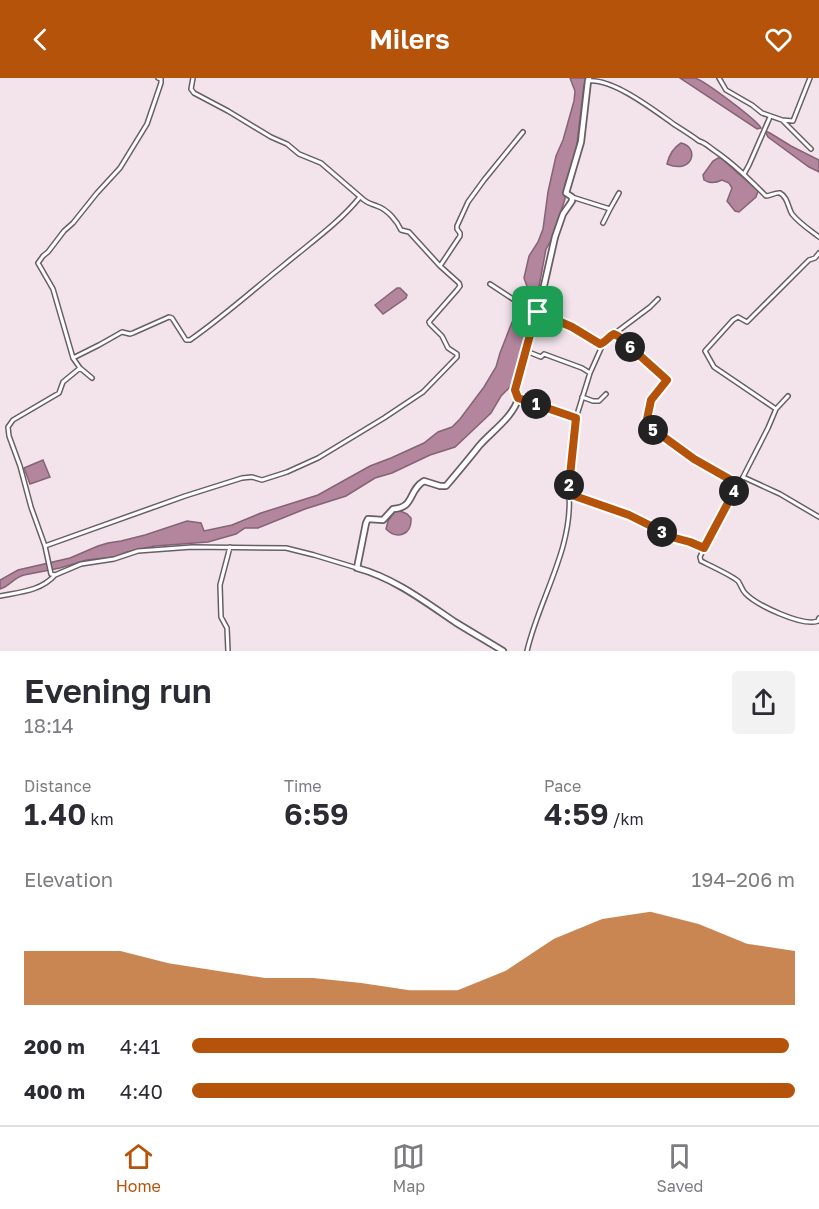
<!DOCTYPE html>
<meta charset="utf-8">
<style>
body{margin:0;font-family:"Golos Text",sans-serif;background:#f2f2f3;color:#2b2b33;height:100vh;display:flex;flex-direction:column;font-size:22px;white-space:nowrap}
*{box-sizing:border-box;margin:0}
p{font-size:20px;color:#7c7c81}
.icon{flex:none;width:33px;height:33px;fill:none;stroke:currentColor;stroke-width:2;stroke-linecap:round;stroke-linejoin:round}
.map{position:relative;height:573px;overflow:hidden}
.sheet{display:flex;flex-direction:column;background:#fff;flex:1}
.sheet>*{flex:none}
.pin{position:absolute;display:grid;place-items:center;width:51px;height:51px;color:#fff;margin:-26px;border-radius:12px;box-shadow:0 3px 9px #0006}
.km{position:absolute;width:30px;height:30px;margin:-15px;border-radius:50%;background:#222;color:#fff;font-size:16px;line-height:30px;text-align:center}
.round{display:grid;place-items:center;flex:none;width:63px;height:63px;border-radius:6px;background:#f2f2f3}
.summary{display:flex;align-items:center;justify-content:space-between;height:102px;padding:0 24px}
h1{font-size:33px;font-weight:600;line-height:45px}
.metrics{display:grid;grid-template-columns:repeat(3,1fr);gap:9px;height:102px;padding:6px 24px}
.metrics div{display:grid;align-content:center}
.metrics b{font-size:30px;font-weight:600}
.metrics small{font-size:16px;font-weight:400}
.metrics p{font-size:16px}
.chart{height:168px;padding:12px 24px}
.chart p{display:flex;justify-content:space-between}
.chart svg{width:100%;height:108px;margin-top:6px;fill:#b45309;opacity:.7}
ul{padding:0 24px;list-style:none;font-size:20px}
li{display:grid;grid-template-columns:96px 72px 1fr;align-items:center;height:45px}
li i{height:15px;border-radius:8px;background:#b45309}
header{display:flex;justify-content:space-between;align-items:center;height:78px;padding:0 24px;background:#b45309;color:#fff;font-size:27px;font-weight:600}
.dock{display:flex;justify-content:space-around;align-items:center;height:84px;border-top:2px solid #e1e1e2;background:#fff;font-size:16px;color:#7c7c81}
.dock a{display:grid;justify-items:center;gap:3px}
.dock .selected{color:#b45309}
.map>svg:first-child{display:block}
</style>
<header><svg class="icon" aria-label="back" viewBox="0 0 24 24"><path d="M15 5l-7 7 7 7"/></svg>Milers<svg class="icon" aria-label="heart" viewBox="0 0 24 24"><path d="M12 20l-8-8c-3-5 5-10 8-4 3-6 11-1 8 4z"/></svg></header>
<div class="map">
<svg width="819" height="573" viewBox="0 0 819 573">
<rect width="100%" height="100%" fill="#f3e4ec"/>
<path fill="#b3869e" stroke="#846375" stroke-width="1.5" d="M570,0H589L586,3L584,7L576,74L565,106V121L552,161L546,171L538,214L523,257L525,267L519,290L512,307L501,318L491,335L455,369L430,377L392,395L375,400L346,418L305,431L258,450H245L236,456L208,464L155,468L127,474L115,479L87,482L60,490L24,497C13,500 10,508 0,511V502L18,492L70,480L98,468L108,465L121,463L145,457L187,443L201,445L204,453L232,447L261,435L318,417L370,388L391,380L424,365L438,354L452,349L460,341L484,309L496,289L500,275L516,234L523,231L527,222L529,214L524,200L529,178L538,164L543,151L548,114L556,78L563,62L574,23L575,13Z
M680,0C684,0 691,0 695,0C705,3 757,42 761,50L757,51Z
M765,53L770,55L791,68L819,82V94L809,89L768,59Z
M681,65C700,69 693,97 667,86C669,77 673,70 681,65Z
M718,80H721L758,113L756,119L739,134L735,133L727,123L732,110L729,105L722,102C716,105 710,106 704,102L703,97L713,83Z
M397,210H400L407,217L406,220L383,236L375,227Z
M43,382L50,399L30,406L24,390Z
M398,432L407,436L411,440C412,457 397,462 386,451L388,443L395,433Z"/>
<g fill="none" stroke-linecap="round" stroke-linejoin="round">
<g stroke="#6a5e64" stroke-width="6">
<path id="minor" d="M158,0L161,1V5L147,46L120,90L97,115L73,145L64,153L48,174L43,178L38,185L53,211L73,280L80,290L63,304L59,315L13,342L8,349L9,358L20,388L31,429L45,468L51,496L55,497L81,486L114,481L138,473L192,469L286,470L314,477L357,490
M719,0L726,12L752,27L762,35L782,42L811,71
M588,3C613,0 655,33 675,47C683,52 691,57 699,63C706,65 709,69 715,73C734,86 750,102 766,118C770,118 776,114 780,115C788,119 788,130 792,136C799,145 810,152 819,159
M782,42L793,43L810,0
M744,96L749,87L770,39
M572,119L610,131L603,145
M610,131L619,115
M440,188L460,158V155L457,151V148L468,124L484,102L523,54
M490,206L522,227L571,249L600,266C606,264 609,259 614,256L618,258L667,302L651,322L646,347L694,381L738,406
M614,256L650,229L658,221
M526,273L541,279L544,276L582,290L590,295L576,340
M73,280L99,267L122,254L130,256L133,255L169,239L172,240L186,262H190C223,239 253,212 284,187C310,165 339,145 360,119
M80,290L92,300
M590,295L603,266
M582,319L593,323H599L606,316
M518,320L576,340L570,398L569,416L629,437L675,460L689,464L704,470L743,399L780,416L819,439
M776,331L788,318
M743,399L768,350L776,331L714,289L705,273L733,242L738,239L747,244L809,182L815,180L819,175
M45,468L185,418L242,400L252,399L262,402L287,394L318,380L384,340L423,314L457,279V276L448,270L442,258L430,246L429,244L457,212L460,208L459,205L440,188L409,154L401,152C397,143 388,132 377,128C372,126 369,126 364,122L321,85L299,76L287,66L271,59L228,33L194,15L191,11L193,0
M704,470L700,479L701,483C709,487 731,497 738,503C741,507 742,512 745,515C756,527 803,549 818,543L819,540
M0,518C20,514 41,513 55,497
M228,573L227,550L221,539L220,507L230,469
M527,573C539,521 573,471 569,416"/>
</g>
<g stroke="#6a5e64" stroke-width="8">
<path id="tertiary" d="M503,573C487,563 471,554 455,544C424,523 394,500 357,490L366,445L368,441L383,442L393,431C415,430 408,412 424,403L440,408H446C457,395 468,382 479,368C491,354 513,339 518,321C519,316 518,316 515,312L533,246L541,221L555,159L563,136L572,123V119L566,115L581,64L588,3L589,0"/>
</g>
<use href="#minor" stroke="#fff" stroke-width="3"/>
<use href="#tertiary" stroke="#fff" stroke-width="4.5"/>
</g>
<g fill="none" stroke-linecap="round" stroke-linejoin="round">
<g stroke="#fff" stroke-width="12">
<path id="route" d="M538,234L572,249L600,266C606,264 609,258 614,256L618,258L667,302L651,322L646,346L694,381L738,406L704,470L690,464L675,460L629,437L569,416L570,398L576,340L518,320L515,312L533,246Z"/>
</g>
<use href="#route" stroke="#b45309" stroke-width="8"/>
</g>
</svg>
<div class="pin" style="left:538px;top:234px;background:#1e9e55"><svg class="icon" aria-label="arrive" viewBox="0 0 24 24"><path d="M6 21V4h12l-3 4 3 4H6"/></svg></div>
<b class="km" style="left:536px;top:326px">1</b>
<b class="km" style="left:569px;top:407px">2</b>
<b class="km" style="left:662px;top:454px">3</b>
<b class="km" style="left:734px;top:413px">4</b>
<b class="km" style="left:653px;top:352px">5</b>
<b class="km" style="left:630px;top:269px">6</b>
</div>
<section class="sheet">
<div class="summary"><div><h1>Evening run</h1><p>18:14</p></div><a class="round"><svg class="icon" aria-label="share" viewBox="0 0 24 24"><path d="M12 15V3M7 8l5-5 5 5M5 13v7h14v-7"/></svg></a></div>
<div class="metrics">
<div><p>Distance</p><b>1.40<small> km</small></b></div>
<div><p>Time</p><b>6:59</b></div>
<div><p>Pace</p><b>4:59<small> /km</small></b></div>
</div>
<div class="chart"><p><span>Elevation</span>194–206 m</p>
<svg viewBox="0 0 160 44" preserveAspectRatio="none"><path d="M0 44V22L10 22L20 22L30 27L40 30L50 33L60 33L70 35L80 38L90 38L100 30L110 17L120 9L130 6L140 11L150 19L160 22V44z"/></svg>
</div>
<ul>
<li><b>200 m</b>4:41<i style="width:99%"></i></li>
<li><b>400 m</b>4:40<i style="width:100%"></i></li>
</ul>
</section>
<nav class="dock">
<a class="selected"><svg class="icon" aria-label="home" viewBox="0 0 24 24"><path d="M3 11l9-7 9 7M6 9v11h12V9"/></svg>Home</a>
<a><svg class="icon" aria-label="map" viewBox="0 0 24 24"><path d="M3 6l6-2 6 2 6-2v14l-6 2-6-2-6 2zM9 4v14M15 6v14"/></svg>Map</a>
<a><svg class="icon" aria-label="saved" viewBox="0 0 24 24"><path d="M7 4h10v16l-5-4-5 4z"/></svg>Saved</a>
</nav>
